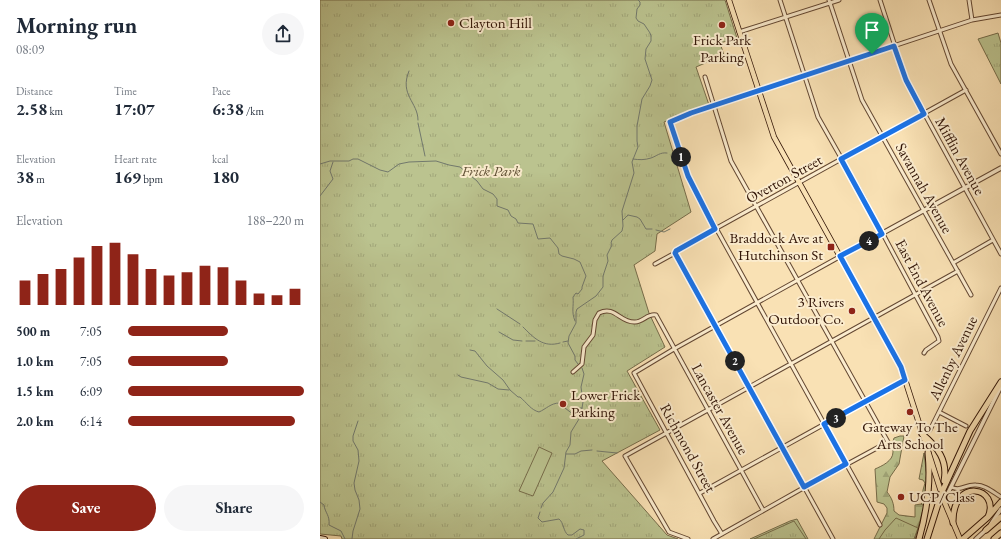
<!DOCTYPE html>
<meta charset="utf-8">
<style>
body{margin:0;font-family:"EB Garamond",serif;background:#f6f6f7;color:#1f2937;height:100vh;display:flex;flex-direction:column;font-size:15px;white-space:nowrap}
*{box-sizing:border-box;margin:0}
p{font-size:13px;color:#747a83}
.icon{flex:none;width:22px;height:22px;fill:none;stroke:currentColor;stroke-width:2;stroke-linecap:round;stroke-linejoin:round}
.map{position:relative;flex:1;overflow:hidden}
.details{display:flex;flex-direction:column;background:#fff;width:320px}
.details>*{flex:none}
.pin{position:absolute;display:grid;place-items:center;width:34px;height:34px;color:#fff;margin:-41px -17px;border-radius:50% 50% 50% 0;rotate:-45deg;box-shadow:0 0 4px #0007}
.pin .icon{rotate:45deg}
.km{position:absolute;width:20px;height:20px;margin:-10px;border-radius:50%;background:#222;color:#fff;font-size:11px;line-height:20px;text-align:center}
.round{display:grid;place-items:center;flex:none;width:42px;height:42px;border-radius:21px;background:#f6f6f7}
.head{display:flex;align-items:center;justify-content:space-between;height:68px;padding:0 16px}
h1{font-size:22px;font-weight:700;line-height:30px}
.figures{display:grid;grid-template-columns:repeat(3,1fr);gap:6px;height:68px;padding:4px 16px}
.figures div{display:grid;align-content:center}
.figures b{font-size:17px;font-weight:700}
.figures small{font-size:11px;font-weight:400}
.figures p{font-size:11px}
.chart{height:112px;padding:8px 16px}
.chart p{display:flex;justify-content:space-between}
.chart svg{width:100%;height:72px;margin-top:4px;stroke:#8f2418;stroke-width:6}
.primary-button{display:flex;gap:8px;margin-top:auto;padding:8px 16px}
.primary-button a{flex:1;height:46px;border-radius:24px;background:#8f2418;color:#fff;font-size:16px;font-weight:700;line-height:46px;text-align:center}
.primary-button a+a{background:#f6f6f7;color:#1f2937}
ul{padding:0 16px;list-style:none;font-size:13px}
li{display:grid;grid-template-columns:64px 48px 1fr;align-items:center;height:30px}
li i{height:10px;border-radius:5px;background:#8f2418}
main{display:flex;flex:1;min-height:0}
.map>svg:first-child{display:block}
</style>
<main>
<section class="details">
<div class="head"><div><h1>Morning run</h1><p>08:09</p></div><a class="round"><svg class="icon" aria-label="share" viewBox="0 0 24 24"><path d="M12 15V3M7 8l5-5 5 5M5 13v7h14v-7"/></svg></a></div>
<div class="figures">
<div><p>Distance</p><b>2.58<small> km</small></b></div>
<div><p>Time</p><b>17:07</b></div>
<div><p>Pace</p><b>6:38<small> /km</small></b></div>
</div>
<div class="figures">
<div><p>Elevation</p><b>38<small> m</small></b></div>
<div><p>Heart rate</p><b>169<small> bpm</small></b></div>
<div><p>kcal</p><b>180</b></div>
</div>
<div class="chart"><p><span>Elevation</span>188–220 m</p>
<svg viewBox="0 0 160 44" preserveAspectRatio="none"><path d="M5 44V29M15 44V25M25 44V22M35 44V15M45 44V8M55 44V6M65 44V13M75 44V22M85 44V26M95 44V24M105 44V20M115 44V21M125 44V29M135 44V37M145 44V38M155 44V34"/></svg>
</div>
<ul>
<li><b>500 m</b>7:05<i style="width:57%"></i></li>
<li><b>1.0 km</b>7:05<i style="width:57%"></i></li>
<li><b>1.5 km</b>6:09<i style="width:100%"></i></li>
<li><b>2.0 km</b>6:14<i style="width:95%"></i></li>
</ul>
<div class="primary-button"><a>Save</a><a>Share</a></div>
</section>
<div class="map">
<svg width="681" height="539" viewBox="0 0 681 539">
<defs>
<pattern id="grass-dots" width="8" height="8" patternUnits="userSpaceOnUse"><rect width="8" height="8" fill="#bbc38f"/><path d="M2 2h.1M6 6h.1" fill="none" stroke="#a1a77a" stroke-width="1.8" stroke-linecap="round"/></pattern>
<pattern id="forest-firs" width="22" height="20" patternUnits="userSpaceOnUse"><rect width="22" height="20" fill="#bbc38f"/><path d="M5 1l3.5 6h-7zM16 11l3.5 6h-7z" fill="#a1a77a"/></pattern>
<pattern id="park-tufts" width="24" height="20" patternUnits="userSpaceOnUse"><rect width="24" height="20" fill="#bbc38f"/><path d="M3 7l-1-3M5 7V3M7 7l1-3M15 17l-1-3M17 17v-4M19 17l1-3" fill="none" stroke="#a1a77a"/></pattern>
</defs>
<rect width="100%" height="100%" fill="#f9e1b4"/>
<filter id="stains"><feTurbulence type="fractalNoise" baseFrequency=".005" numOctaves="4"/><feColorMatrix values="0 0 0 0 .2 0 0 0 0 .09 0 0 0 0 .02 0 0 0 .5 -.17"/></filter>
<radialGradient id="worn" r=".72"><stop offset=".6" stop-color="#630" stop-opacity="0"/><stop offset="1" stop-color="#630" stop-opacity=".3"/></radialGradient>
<path fill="url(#grass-dots)" stroke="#766c4a" d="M604,453L607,478L604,506L601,504L602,503L603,490L605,483L603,480L599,479Z"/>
<path fill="url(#forest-firs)" stroke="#766c4a" d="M580,436H584L579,464L570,477L567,492C572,498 574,504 574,511L579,515L595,517V505L601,504L604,506L595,539H554L567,513V508L564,504L557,502L555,469C562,466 573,461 573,452C573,447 572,443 574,438Z
M477,519L488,539H430L470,521Z"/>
<path fill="url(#park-tufts)" stroke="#766c4a" d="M0,0H405L417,38L400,43L404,55L376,67L389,105L344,122L371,212L337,234L335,251L314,265L329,313L345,347L307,371L340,430L282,461L347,535L358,539H22L21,536L0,534Z
M678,33L681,43V84L658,39Z
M576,518L598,528L594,539H559L565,530Z
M474,521L486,539H434Z"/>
<path fill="#bbc38f" stroke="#766c4a" d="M219,447L232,453L213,496L199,491Z"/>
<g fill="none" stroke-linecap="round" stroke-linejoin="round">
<path stroke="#72796d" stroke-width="1" d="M89,71C79,95 98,102 98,120
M98,123L105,156
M313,159C319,160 325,160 331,158C337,156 340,152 347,153
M0,164L10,161H29L33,159H38L60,170L68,172L79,164L89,162L116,161L129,165L140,167L157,181L163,189L173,194L177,199V206L188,210L191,216L196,219L198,223L213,224L218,239L230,238L238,248L239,254L242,256L254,259L260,262L266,276L262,287V289L258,294L256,293L253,297C254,307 251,311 255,321
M0,196L13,179L10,171L13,162
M303,220L308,215L317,217L320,219L326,229H332
M336,230L344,232L350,229
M177,309L200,324
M203,327C214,338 223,348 240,343
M179,332L193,340L202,341
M206,341H215
M243,342L248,341
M150,350L155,351L167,366L183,380L190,390L198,397H200C207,403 211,410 219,412C226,409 231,403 239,403
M258,364L255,360V356L248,343L249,336L256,323V312L257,309L276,296L283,287V276L288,261L287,255L292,245L291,243L292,240L302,231L303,226L302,211L314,173L312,162L318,147L317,141V126L322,99L330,86L332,80L325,59L326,49L331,41V36L330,33L324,24L318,21L316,18L317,9L320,5V2L318,0
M138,375L141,377L168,383L178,389L189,390
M245,408L254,415L259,408H262
M277,451L297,453
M246,454H255L261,451L272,450
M0,502L4,505C5,513 10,515 9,525L21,531L25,539
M221,508L223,503L233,492L244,468L246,452L250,445L251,432L259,419L262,408L263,402L261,387L264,374L262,368
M220,512L218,518L222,522L239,519C244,523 243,531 248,535H252L260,529L264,530V535L256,539
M32,539L33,531L40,509L39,500L35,490L34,483L39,461L38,450L33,441V436L38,421"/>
<g stroke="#634732" stroke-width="5">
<path id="minor" d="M460,0L498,117L541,193L618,337L619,341L606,350L604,353
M509,0L542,100L651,295
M560,0L586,80L681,254
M609,0L631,64L681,154
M649,0L652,20
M419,32L519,0
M385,77L411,161L568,442L485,487L393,539
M355,253L513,539
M633,263L673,240
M335,264L355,253L357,250L646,90
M253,372L262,364L264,347L273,335L275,320L279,313C295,305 300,323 315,322C323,322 328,313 336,315L443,510
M619,412L646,426
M602,434L610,430L681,288
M631,487C642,492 645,484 656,485C665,485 673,492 681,497
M380,493L566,390L585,381
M560,525L370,181L350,122L371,113L652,20L681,15
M402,534L394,521L314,373L354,349L521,256
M368,539L349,532L305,456L638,271"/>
</g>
<g stroke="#634732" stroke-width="5.5">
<path id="tertiary" d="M521,256L681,168
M624,501L681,386
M671,524L681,509
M656,539L667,529"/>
</g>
<g stroke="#311406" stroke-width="6">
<path id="secondary" d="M0,538L5,539"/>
</g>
<g stroke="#311406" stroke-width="6">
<path id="primary" d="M409,0L454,137L581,367L624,501L640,539"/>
</g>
<g stroke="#311406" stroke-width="7">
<path id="motorway" d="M602,434C618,447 628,461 624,481
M622,492L650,431L681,382
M633,523C632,476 681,487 668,517
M666,530L681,517
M599,539C607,511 611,482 608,453
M607,539L619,501
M643,539L668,517L681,502
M674,539L681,533"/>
</g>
<use href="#minor" stroke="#fbecce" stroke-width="3"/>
<use href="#tertiary" stroke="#fbecce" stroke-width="3.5"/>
<use href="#secondary" stroke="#fbecce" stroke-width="4"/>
<use href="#primary" stroke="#f9e1b4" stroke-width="4.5"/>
<use href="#motorway" stroke="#f9e1b4" stroke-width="5"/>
<g stroke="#311406" stroke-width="7" stroke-linecap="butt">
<path id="motorway-bridge" d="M619,501L622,492"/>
</g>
<use href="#motorway-bridge" stroke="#f9e1b4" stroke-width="5"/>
</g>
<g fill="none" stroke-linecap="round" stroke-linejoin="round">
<g stroke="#fff" stroke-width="8">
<path id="route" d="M574,46L586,80L604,114L521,159L562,234L520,256L581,367L585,380L504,424L526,464L484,487L355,253L356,251L395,229L368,176L350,122L371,113Z"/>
</g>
<use href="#route" stroke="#1a73e8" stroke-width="5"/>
</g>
<g fill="#8f2418" stroke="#fbecce" stroke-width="1.5">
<circle cx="131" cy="23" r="4"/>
<circle cx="402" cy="25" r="4"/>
<rect x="507" y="243" width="8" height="8" rx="2"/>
<circle cx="532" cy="311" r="4"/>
<circle cx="243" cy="404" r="4"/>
<circle cx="590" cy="412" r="4"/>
<circle cx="581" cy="497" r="4"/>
</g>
<g text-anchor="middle" stroke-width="4" stroke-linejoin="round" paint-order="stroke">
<g font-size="15" fill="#311406" stroke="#fbecce" text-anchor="start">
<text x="139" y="28">Clayton Hill</text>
<text x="402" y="45" text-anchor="middle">Frick Park<tspan x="402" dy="17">Parking</tspan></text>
<text x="503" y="243" text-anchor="end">Braddock Ave at<tspan x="503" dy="17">Hutchinson St</tspan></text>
<text x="524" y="307" text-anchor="end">3 Rivers<tspan x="524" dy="17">Outdoor Co.</tspan></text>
<text x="251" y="400">Lower Frick<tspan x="251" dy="17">Parking</tspan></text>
<text x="590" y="432" text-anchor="middle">Gateway To The<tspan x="590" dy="17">Arts School</tspan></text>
<text x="589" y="502">UCP/Class</text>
</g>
<g font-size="15" fill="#311406" stroke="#fbecce">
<text transform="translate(640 156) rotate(61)" y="5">Mifflin Avenue</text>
<text transform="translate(464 179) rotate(-29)" y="5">Overton Street</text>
<text transform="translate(604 188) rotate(61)" y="5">Savannah Avenue</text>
<text transform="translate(602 283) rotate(62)" y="5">East End Avenue</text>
<text transform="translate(633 358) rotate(-64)" y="5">Allenby Avenue</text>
<text transform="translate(400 409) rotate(61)" y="5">Lancaster Avenue</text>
<text transform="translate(368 448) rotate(61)" y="5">Richmond Street</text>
</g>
<g font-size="15" font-style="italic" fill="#615136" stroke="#fbecce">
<text x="171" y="176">Frick Park</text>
</g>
</g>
<rect width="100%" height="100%" filter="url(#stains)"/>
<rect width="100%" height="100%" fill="url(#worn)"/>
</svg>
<div class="pin" style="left:552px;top:54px;background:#1e9e55"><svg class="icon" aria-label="arrive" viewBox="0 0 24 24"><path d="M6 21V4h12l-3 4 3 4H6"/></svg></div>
<b class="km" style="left:361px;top:157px">1</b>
<b class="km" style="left:415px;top:361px">2</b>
<b class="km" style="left:516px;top:418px">3</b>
<b class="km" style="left:549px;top:241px">4</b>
</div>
</main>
